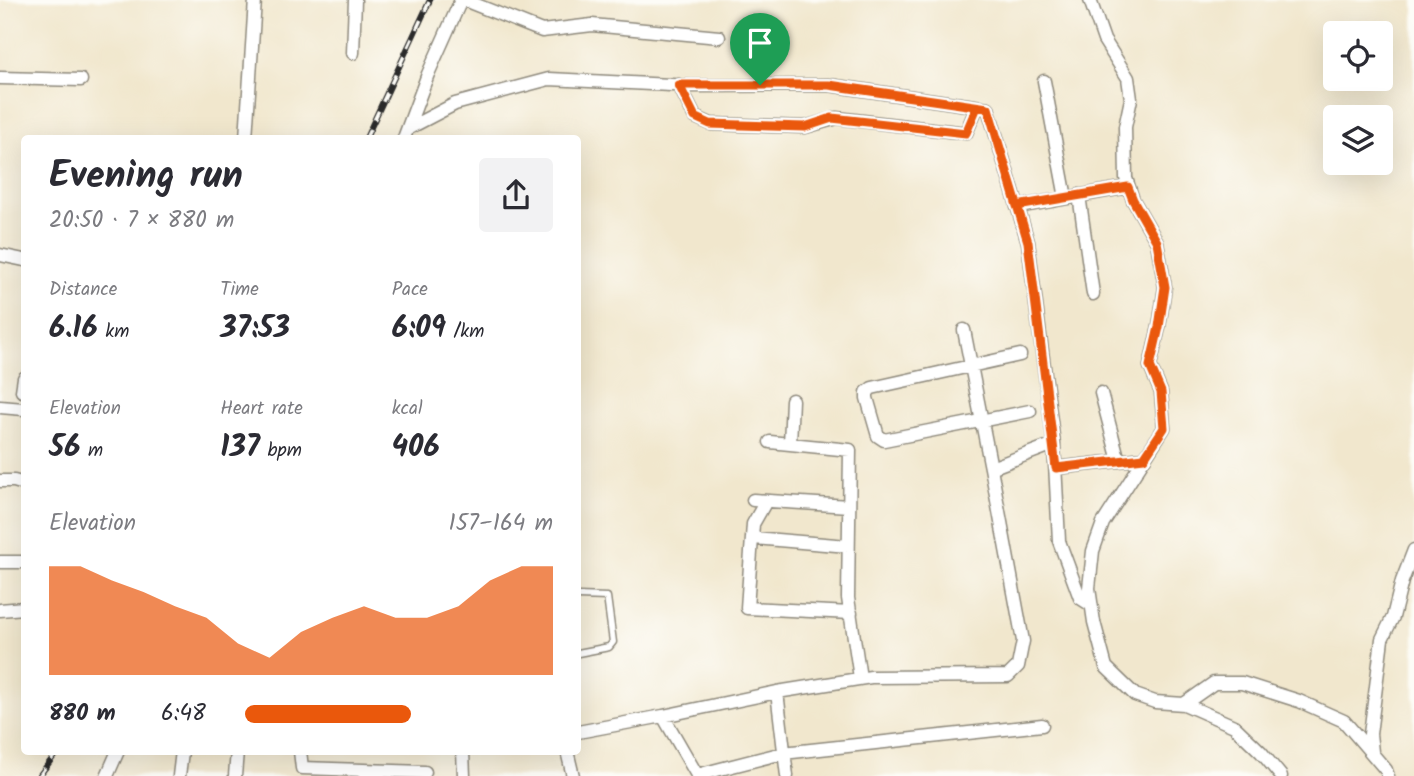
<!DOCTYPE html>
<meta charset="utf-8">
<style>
body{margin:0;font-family:Kalam,sans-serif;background:#f2f2f3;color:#2b2b33;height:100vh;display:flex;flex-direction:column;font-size:26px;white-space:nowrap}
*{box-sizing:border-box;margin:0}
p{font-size:23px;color:#7c7c81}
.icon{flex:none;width:38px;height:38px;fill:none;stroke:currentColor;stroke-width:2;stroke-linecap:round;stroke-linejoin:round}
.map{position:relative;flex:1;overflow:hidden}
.details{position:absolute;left:21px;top:135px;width:560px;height:620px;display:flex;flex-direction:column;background:#fff;border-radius:7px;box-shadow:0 7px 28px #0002}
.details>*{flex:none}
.tools{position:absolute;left:1323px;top:21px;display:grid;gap:14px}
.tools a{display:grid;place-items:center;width:70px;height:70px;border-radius:7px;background:#fff;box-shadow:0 7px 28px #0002;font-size:35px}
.pin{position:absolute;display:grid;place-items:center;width:60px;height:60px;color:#fff;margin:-72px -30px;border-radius:50% 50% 50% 0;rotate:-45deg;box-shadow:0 0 7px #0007}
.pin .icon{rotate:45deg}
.round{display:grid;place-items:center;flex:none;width:74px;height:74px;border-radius:7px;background:#f2f2f3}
.headline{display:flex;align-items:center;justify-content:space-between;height:119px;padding:0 28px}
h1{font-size:38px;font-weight:700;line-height:52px}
.metrics{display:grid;grid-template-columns:repeat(3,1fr);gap:10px;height:119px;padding:7px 28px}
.metrics div{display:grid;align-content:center}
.metrics b{font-size:30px;font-weight:700}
.metrics small{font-size:19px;font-weight:400}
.metrics p{font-size:19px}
.chart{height:196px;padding:14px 28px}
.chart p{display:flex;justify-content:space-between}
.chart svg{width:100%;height:126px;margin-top:7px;fill:#ea580c;opacity:.7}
ul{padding:0 28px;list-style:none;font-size:23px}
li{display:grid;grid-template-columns:112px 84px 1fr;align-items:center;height:52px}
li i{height:18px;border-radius:9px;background:#ea580c}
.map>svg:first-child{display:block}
</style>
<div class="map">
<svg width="1414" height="776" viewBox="0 0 1414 776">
<rect width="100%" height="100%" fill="#fdfcf7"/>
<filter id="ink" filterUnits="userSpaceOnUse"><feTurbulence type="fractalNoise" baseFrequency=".0143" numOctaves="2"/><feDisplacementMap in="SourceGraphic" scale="14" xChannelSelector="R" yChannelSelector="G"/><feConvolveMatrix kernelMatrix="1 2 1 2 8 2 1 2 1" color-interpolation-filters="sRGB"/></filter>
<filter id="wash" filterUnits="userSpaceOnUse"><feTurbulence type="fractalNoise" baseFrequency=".00686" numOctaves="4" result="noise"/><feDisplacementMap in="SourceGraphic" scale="28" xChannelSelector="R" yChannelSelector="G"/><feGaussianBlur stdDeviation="1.57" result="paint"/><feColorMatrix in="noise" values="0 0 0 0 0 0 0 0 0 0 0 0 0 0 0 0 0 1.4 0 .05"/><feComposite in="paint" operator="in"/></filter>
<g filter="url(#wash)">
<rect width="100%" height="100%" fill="#f1e7cd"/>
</g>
<g filter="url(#ink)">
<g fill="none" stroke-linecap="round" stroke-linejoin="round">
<g stroke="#8e897c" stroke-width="9">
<path id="service" d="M578,596L607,597L613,642L609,647L578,653"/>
</g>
<g stroke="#8e897c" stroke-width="15">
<path id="minor" d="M464,0L542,31L592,25L719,37
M1090,0L1104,40L1128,78L1131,99L1125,127L1126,178L1133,200L1157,242L1165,287L1159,327L1150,366L1161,392L1164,428L1103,523L1093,551L1089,588L1094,622L1106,667L1135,695L1155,702L1184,704L1214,683H1242L1299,701L1344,721L1386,770L1388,776
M353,53L355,0
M0,78L81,80
M1044,81L1066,198
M679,85L695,117L711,124L805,127L837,118L966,133L977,107
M409,128L455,104L549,79L691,86L829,85L988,108L1028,242L1054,444L1059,541L1080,598L1091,605
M246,138L255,0
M404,138L428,74L461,0
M1079,195L1093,294
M1017,207L1128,187
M0,255L24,260
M964,330L991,468
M1020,355L872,388L867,392V398L878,436L884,440L1030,411
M22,391L24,378
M1101,393L1119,461
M0,407L24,409
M770,442L850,450L848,598L860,678
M790,444L792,400
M1056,468L1144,458
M0,481H14L24,484
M753,500L849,506
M766,501L753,524L747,608L851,613
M753,538L848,546
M0,562H22
M0,610L24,608
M1184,704L1234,726L1261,752L1281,776
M663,716L777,692
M578,732L663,716L697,775L783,753L1042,725
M300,751L302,768L425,772
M463,751L464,776
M567,751L573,776
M1372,752L1370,734L1382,639L1393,617L1402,581L1414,550
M107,776L118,751
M179,776L182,751
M235,776L237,751
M787,776L777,692L871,677L1008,676L1018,666L1023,641L991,468L1054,444"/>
</g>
<use href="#service" stroke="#fff" stroke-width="6"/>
<use href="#minor" stroke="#fff" stroke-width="12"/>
<g stroke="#2b2b2b" stroke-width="6">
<path id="rail" d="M366,138L430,0
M39,776L58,751"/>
</g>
<use href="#rail" stroke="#fdfcf7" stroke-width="3.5" stroke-dasharray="10" stroke-linecap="butt"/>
</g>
</g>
<g fill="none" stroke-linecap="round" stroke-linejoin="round" filter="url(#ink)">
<g stroke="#fff" stroke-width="14">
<path id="route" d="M760,85H829L988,108L1028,242L1056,468L1144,458L1164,428L1161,392L1150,366L1159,327L1165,287L1157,242L1133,200L1128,187L1017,206L988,108L977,107L966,133L832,118L805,127L710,124L695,117L679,85H760"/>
</g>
<use href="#route" stroke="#ea580c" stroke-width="9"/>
</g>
</svg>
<div class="tools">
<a><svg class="icon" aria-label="locate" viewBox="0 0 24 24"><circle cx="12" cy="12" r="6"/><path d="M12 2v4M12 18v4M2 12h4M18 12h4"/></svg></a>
<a><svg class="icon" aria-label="layers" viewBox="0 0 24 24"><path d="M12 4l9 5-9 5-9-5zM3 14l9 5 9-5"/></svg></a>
</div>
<div class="pin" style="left:760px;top:85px;background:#1e9e55"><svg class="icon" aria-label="arrive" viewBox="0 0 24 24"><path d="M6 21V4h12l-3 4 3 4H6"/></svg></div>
<section class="details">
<div class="headline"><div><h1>Evening run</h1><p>20:50 · 7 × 880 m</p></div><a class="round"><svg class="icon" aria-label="share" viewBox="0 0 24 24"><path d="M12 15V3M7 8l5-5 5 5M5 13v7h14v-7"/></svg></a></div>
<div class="metrics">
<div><p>Distance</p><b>6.16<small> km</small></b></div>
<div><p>Time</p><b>37:53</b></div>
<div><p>Pace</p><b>6:09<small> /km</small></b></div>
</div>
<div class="metrics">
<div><p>Elevation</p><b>56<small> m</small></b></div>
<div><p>Heart rate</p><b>137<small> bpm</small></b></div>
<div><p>kcal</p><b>406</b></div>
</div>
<div class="chart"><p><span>Elevation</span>157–164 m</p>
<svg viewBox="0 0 160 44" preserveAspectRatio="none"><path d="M0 44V6L10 6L20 11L30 15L40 20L50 24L60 33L70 38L80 29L90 24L100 20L110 24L120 24L130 20L140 11L150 6L160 6V44z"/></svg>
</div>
<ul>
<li><b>880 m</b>6:48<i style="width:54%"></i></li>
</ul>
</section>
</div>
